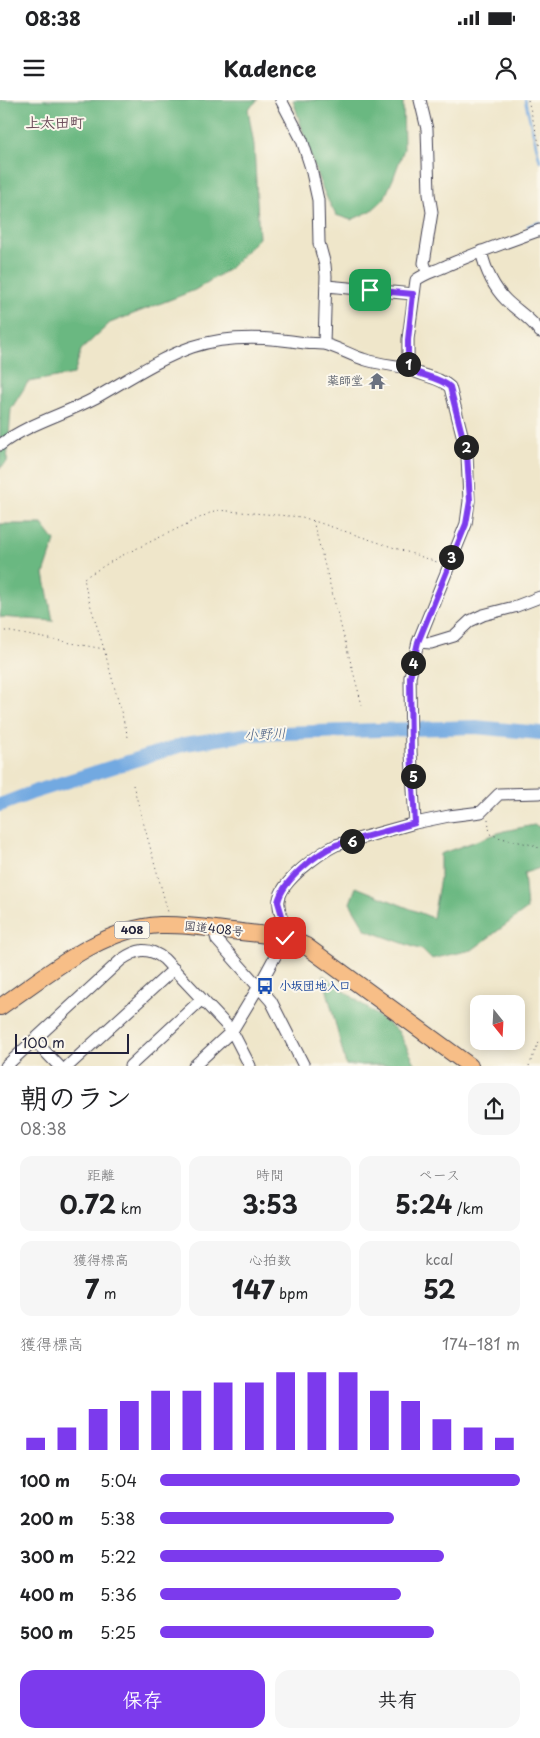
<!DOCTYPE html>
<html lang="ja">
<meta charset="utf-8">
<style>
body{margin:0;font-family:"Playpen Sans","Klee One",sans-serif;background:#f6f6f6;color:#202124;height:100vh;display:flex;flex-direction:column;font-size:19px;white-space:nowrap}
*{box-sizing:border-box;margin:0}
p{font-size:16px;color:#757577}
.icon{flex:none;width:28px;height:28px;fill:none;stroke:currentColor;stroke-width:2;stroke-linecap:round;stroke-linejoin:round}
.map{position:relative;height:966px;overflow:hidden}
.side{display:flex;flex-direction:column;background:#fff;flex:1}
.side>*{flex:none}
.needle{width:32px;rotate:162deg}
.controls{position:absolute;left:470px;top:895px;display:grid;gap:10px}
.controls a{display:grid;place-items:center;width:55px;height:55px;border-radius:10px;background:#fff;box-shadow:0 2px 12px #0003;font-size:25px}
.scale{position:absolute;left:15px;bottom:12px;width:114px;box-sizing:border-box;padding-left:5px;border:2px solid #22223b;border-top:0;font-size:14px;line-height:18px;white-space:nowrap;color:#22223b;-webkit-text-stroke:4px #fbf7ec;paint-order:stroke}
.pin{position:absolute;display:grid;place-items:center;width:42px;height:42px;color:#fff;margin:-21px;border-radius:10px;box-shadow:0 2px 8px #0006}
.km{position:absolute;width:25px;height:25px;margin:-12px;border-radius:50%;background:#222;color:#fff;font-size:14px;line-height:25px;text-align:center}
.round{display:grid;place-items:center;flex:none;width:52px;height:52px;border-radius:15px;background:#f6f6f6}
.overview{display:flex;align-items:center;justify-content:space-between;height:85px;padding:0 20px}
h1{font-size:28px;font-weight:700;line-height:38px}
.figures{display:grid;grid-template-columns:repeat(3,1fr);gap:8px;height:85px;padding:5px 20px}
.figures div{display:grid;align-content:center;border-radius:12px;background:#f6f6f6;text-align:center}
.figures b{font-size:25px;font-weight:700}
.figures small{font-size:14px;font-weight:400}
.figures p{font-size:14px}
.chart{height:140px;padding:10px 20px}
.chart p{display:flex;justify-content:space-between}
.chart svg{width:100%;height:90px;margin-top:5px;stroke:#7c3aed;stroke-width:6}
.cta{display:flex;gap:10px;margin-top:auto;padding:10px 20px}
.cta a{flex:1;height:58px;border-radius:15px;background:#7c3aed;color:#fff;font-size:20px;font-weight:700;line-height:58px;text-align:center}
.cta a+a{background:#f6f6f6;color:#202124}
ul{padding:0 20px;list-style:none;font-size:16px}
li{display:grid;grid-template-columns:80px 60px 1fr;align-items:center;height:38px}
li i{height:12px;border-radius:6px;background:#7c3aed}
.status{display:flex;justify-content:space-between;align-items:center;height:35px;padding:0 25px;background:#fff;direction:ltr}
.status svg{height:14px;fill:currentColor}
header{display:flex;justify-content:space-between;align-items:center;height:65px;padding:0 20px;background:#fff;font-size:22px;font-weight:700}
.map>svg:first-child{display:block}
</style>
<div class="status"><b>08:38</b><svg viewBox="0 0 49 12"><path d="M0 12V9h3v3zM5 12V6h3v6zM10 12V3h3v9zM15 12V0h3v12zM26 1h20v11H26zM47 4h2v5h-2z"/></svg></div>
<header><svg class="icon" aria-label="menu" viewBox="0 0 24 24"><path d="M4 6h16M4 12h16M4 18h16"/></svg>Kadence<svg class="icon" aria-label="person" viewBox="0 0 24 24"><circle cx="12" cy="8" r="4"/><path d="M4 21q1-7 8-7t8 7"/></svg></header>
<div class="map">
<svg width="540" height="966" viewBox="0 0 540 966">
<rect width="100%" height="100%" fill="#fbf7ec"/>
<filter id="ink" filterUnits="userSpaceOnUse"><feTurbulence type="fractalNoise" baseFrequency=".02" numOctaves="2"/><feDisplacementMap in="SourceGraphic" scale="10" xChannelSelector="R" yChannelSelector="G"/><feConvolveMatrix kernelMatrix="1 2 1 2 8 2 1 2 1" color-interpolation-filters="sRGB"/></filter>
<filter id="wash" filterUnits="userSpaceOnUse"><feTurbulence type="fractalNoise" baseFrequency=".0096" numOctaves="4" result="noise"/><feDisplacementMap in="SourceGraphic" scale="20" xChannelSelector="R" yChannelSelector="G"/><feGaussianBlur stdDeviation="1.12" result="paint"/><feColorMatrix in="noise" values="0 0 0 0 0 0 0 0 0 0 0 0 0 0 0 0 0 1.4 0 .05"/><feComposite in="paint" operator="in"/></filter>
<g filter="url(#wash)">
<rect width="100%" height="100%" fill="#efe6ca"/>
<path fill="#6ab881" stroke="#466d5e" d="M0,0H258L248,9L254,45L259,138L229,169L195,190L110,223L81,250L74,274L28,282L11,309L7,362L0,368Z
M293,0H403L404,49L393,79L384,99L371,111L351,120L336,115C315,80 306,39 293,0Z
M0,424H42L55,441L44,474L53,521L0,517Z
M534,725L540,727V768L524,773L527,809L472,850L431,859L422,850L366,830L350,803L356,787L433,818L440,778V754L504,731Z
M323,875L398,931L416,965H346Z"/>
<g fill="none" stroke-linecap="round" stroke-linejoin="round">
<path stroke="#72a9e1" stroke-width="2.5" d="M525,0L540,61
M530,129L528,126L540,122"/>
<path stroke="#72a9e1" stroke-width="14" d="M0,705L34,692L185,644L250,634L475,627L540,633"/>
</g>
</g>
<g filter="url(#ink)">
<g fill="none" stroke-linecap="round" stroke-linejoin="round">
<g stroke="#413f50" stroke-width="13">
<path id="minor" d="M281,0L302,40L311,68L318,100L319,143L325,165L326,176L324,244
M420,0L427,29L429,94L432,112L424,163L427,172
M481,151C485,168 493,187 506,200C517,211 531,218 540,232
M327,186L413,194
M408,268V239L416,180C427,172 436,171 448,165C478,152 509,141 540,130
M0,345C29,323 63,315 95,298C127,280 158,259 192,247C228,235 269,237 305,243C311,244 318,243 324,244C337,247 350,255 363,259C377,264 393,265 408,268C421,277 438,276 450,287L467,354L469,401L466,424L418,542L410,577L411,652L415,723
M418,542L431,543L454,536L470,521L483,515L514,507L540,497
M214,829L217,840L271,901L304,966
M34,940L59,966
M6,966L121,860C137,849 148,846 164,859L232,931L250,966
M68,966L174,869
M130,966L202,899
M194,966L232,931L259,886L285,838C286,824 277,811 279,800C281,781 320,753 336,745L415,723L449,716L481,712L499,694L540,693"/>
</g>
<g stroke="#413f50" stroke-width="18">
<path id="highway" d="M0,907C49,874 99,829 160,825C185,824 208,828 232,831C257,834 284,835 306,846L470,966"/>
</g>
<path stroke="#413f50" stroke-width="1" stroke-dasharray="1 4" stroke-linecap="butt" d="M528,0L540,47
M313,421L362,605
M0,530L104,549L87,494L84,478L117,458L216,410L302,417L440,463
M104,549L128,637
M133,685L168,812
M488,719L490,734L501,738L537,746L540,751
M529,966L540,939"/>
<use href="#minor" stroke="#fff" stroke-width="11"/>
<use href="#highway" stroke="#f7be87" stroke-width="16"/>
</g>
</g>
<g fill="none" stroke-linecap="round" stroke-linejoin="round" filter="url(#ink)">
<g stroke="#fff" stroke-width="10">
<path id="route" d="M285,838L286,829L278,802C283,780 316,754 336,745L415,723L411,652L410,577L418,542L466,424L470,401L467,354L450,287C438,276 421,277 408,268V240L413,194L370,190"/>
</g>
<use href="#route" stroke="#7c3aed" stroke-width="6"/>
</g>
<defs>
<g id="temple-bare" transform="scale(1.35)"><path d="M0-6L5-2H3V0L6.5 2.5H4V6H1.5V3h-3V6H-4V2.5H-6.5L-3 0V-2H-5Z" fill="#6b7280" stroke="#fbf7ec" stroke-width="2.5" paint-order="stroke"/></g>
<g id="bus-bare" transform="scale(1.35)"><path d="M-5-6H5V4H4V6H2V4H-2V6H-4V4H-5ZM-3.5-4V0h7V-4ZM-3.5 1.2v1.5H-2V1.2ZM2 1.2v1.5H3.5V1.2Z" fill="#1a4fb4" stroke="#fbf7ec" stroke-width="2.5" paint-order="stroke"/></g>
</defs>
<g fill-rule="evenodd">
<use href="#temple-bare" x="377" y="281"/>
<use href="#bus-bare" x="265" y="886"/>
</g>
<g text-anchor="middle" stroke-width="4" stroke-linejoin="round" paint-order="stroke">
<rect fill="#fbf7ec" stroke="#636270" stroke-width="1" x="114.5" y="821.5" width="35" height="17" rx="4"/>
<g font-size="11" font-weight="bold" fill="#22223b">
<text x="132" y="834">408</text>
</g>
<g font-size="12" font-weight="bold" fill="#5b616d" stroke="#fbf7ec" text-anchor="end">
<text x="363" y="285">薬師堂</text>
</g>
<g font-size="12" fill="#22223b" stroke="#fbf7ec">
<text transform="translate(214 829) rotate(6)" y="4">国道408号</text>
</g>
<g font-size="12" font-weight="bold" fill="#164399" stroke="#fbf7ec" text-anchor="start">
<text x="279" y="890">小坂団地入口</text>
</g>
<g font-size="14" font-style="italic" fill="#42587d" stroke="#fbf7ec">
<text transform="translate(265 634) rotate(-3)" y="5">小野川</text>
</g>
<g font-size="15" font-weight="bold" fill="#6a4b59" stroke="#fbf7ec">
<text x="55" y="28">上太田町</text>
</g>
</g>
</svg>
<div class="controls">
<a><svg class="needle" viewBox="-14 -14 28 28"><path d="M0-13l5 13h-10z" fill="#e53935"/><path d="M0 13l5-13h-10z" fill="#757577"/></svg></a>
</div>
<div class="scale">100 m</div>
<div class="pin" style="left:370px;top:190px;background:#1e9e55"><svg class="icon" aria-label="arrive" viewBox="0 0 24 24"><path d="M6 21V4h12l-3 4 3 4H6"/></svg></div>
<div class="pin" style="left:285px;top:838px;background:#d93025"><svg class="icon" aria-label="check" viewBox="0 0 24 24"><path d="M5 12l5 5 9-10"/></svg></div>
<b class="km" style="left:408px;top:264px">1</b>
<b class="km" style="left:466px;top:347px">2</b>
<b class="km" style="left:451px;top:457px">3</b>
<b class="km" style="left:413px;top:563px">4</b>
<b class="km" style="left:413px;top:676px">5</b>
<b class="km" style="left:352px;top:741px">6</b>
</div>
<section class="side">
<div class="overview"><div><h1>朝のラン</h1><p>08:38</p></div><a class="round"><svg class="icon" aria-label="share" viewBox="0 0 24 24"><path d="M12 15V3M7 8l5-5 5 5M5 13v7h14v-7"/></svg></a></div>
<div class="figures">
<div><p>距離</p><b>0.72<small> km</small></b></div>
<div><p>時間</p><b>3:53</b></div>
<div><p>ペース</p><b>5:24<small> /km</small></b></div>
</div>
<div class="figures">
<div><p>獲得標高</p><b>7<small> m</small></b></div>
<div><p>心拍数</p><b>147<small> bpm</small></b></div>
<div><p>kcal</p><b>52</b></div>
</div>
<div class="chart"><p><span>獲得標高</span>174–181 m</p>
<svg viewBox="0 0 160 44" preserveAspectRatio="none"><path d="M5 44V38M15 44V33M25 44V24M35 44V20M45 44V15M55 44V15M65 44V11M75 44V11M85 44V6M95 44V6M105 44V6M115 44V15M125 44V20M135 44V29M145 44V33M155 44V38"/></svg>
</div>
<ul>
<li><b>100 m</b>5:04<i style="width:100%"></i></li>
<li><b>200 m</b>5:38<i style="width:65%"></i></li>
<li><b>300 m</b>5:22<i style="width:79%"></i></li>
<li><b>400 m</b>5:36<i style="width:67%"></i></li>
<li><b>500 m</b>5:25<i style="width:76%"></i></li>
</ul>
<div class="cta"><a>保存</a><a>共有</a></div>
</section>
